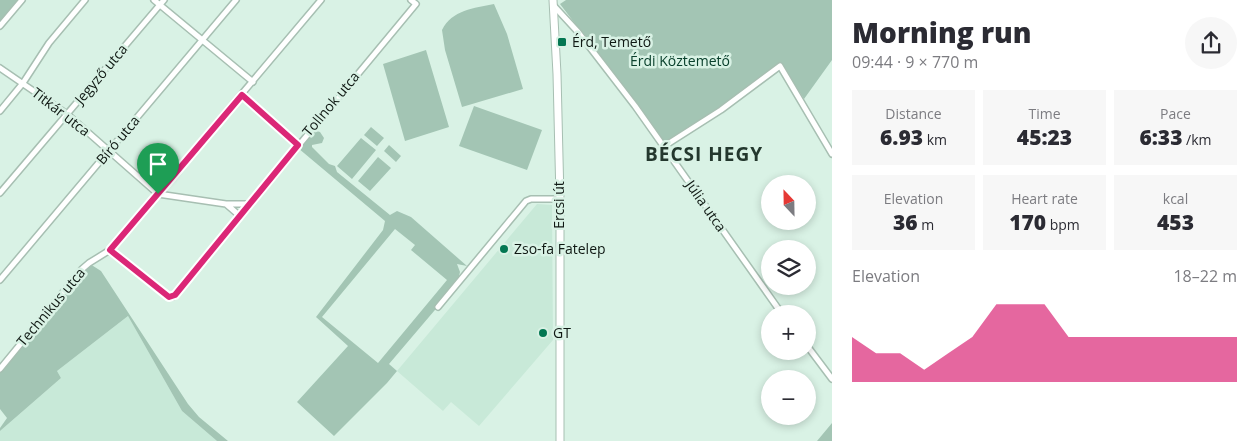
<!DOCTYPE html>
<meta charset="utf-8">
<style>
body{margin:0;font-family:"Open Sans",sans-serif;background:#f7f7f7;color:#2b2b33;height:100vh;display:flex;flex-direction:column;font-size:19px;white-space:nowrap}
*{box-sizing:border-box;margin:0}
p{font-size:16px;color:#7c7c81}
.icon{flex:none;width:28px;height:28px;fill:none;stroke:currentColor;stroke-width:2;stroke-linecap:round;stroke-linejoin:round}
.map{position:relative;flex:1;overflow:hidden}
.details{display:flex;flex-direction:column;background:#fff;width:425px}
.details>*{flex:none}
.needle{width:32px;rotate:338deg}
.fabs{position:absolute;left:761px;top:175px;display:grid;gap:10px}
.fabs a{display:grid;place-items:center;width:55px;height:55px;border-radius:50%;background:#fff;box-shadow:0 2px 8px #0003;font-size:25px}
.pin{position:absolute;display:grid;place-items:center;width:42px;height:42px;color:#fff;margin:-51px -21px;border-radius:50% 50% 50% 0;rotate:-45deg;box-shadow:0 0 5px #0007}
.pin .icon{rotate:45deg}
.round{display:grid;place-items:center;flex:none;width:52px;height:52px;border-radius:26px;background:#f7f7f7}
.summary{display:flex;align-items:center;justify-content:space-between;height:85px;padding:0 20px}
h1{font-size:28px;font-weight:800;line-height:38px}
.stats{display:grid;grid-template-columns:repeat(3,1fr);gap:8px;height:85px;padding:5px 20px}
.stats div{display:grid;align-content:center;border-radius:0px;background:#f7f7f7;text-align:center}
.stats b{font-size:21px;font-weight:800}
.stats small{font-size:14px;font-weight:400}
.stats p{font-size:14px}
.chart{height:140px;padding:10px 20px}
.chart p{display:flex;justify-content:space-between}
.chart svg{width:100%;height:90px;margin-top:5px;fill:#db2777;opacity:.7}
main{display:flex;flex:1;min-height:0}
.map>svg:first-child{display:block}
</style>
<main>
<div class="map">
<svg width="832" height="441" viewBox="0 0 832 441">
<rect width="100%" height="100%" fill="#d9f2e5"/>
<path fill="#c8e9d8" d="M537,204L552,205L553,340L479,426L451,402L443,411L397,371Z
M128,316L182,411L217,441H0V431L61,378L57,371Z"/>
<path fill="#a3c5b4" fill-rule="evenodd" d="M0,0H20L0,23Z
M566,0H832V60L804,99L781,64L726,104L664,144L615,76L560,4Z
M494,4L507,34L523,89L462,107L445,50L442,30C452,10 474,8 494,4Z
M426,50L449,127L405,141L383,64Z
M474,106L542,130L527,170L459,146Z
M371,127L384,138L377,146L364,135Z
M313,130L320,132L324,138L322,143L312,145V147L329,164L335,166L337,172L390,215L397,211L411,217L467,266L457,264L460,272L457,284L389,364L397,371L387,383L334,436L297,402L348,346L316,317L383,230L385,221L298,148ZM395,229L415,245L411,250L447,280L378,363L322,317Z
M361,138L376,150L352,179L337,166Z
M389,145L401,156L396,162L384,151Z
M378,157L391,168L370,191L358,181Z
M90,264L101,271L188,404L199,417L228,441H217L182,411L128,316L57,371L61,378L0,431V428L7,418L0,409V372L83,270Z
M832,423V441H817Z"/>
<g fill="none" stroke-linecap="round" stroke-linejoin="round">
<g stroke="#a7bfb2" stroke-width="8">
<path id="minor" d="M154,0L253,82
M554,6L578,32L635,106L782,314
M0,26L22,0
M0,68L67,114L158,194L226,204
M241,95L297,145
M0,111L23,83L49,43L85,0
M663,147L721,110L780,66L832,154
M0,193L164,0
M240,216L226,204H249
M110,250L167,296L173,297L416,4L411,0
M0,280L236,0
M438,307L526,201L531,199H560
M808,347L832,379
M0,369L82,269L89,263L110,250L321,0"/>
</g>
<g stroke="#a7bfb2" stroke-width="9">
<path id="major" d="M553,0L557,74L560,199V441"/>
</g>
<use href="#minor" stroke="#fff" stroke-width="5"/>
<use href="#major" stroke="#fff" stroke-width="7"/>
</g>
<g fill="none" stroke-linecap="round" stroke-linejoin="round">
<g stroke="#fff" stroke-width="10">
<path id="route" d="M242,95L298,145L175,295L169,297L110,250Z"/>
</g>
<use href="#route" stroke="#db2777" stroke-width="6"/>
</g>
<g fill="#037752" stroke="#d9f2e5" stroke-width="2">
<rect x="557" y="37" width="10" height="10" rx="2.5"/>
<circle cx="504" cy="249" r="5"/>
<circle cx="543" cy="333" r="5"/>
</g>
<g text-anchor="middle" stroke-width="5" stroke-linejoin="round" paint-order="stroke">
<g font-size="14" fill="#0f1813" stroke="#d9f2e5" text-anchor="start">
<text x="572" y="47">Érd, Temető</text>
<text x="514" y="254">Zso-fa Fatelep</text>
<text x="553" y="338">GT</text>
</g>
<g font-size="14" fill="#09402c" stroke="#d9f2e5">
<text x="680" y="66">Érdi Köztemető</text>
</g>
<g font-size="14" fill="#0f1813" stroke="#d9f2e5">
<text transform="translate(101 74) rotate(-50)" y="5">Jegyző utca</text>
<text transform="translate(331 104) rotate(-50)" y="5">Tollnok utca</text>
<text transform="translate(61 112) rotate(38)" y="5">Titkár utca</text>
<text transform="translate(118 140) rotate(-50)" y="5">Bíró utca</text>
<text transform="translate(559 205) rotate(-90)" y="5">Ercsi út</text>
<text transform="translate(706 206) rotate(55)" y="5">Júlia utca</text>
<text transform="translate(51 307) rotate(-50)" y="5">Technikus utca</text>
</g>
<g font-size="19" font-weight="bold" letter-spacing="1" fill="#24382e" stroke="#d9f2e5">
<text x="704" y="161">BÉCSI HEGY</text>
</g>
</g>
</svg>
<div class="fabs">
<a><svg class="needle" viewBox="-14 -14 28 28"><path d="M0-13l5 13h-10z" fill="#e53935"/><path d="M0 13l5-13h-10z" fill="#7c7c81"/></svg></a>
<a><svg class="icon" aria-label="layers" viewBox="0 0 24 24"><path d="M12 4l9 5-9 5-9-5zM3 14l9 5 9-5"/></svg></a>
<a>+</a>
<a>−</a>
</div>
<div class="pin" style="left:158px;top:194px;background:#1e9e55"><svg class="icon" aria-label="arrive" viewBox="0 0 24 24"><path d="M6 21V4h12l-3 4 3 4H6"/></svg></div>
</div>
<section class="details">
<div class="summary"><div><h1>Morning run</h1><p>09:44 · 9 × 770 m</p></div><a class="round"><svg class="icon" aria-label="share" viewBox="0 0 24 24"><path d="M12 15V3M7 8l5-5 5 5M5 13v7h14v-7"/></svg></a></div>
<div class="stats">
<div><p>Distance</p><b>6.93<small> km</small></b></div>
<div><p>Time</p><b>45:23</b></div>
<div><p>Pace</p><b>6:33<small> /km</small></b></div>
</div>
<div class="stats">
<div><p>Elevation</p><b>36<small> m</small></b></div>
<div><p>Heart rate</p><b>170<small> bpm</small></b></div>
<div><p>kcal</p><b>453</b></div>
</div>
<div class="chart"><p><span>Elevation</span>18–22 m</p>
<svg viewBox="0 0 160 44" preserveAspectRatio="none"><path d="M0 44V22L10 30L20 30L30 38L40 30L50 22L60 6L70 6L80 6L90 22L100 22L110 22L120 22L130 22L140 22L150 22L160 22V44z"/></svg>
</div>
</section>
</main>
